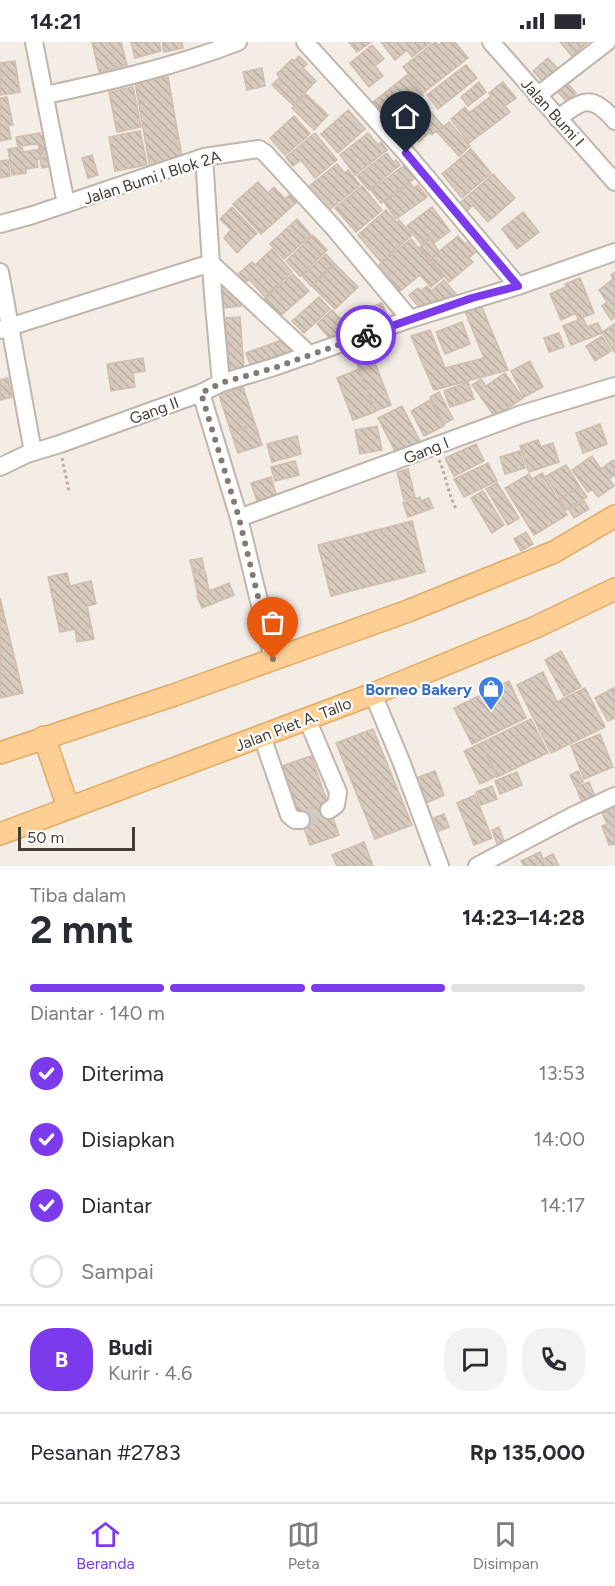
<!DOCTYPE html>
<html lang="id">
<meta charset="utf-8">
<style>
body{margin:0;font-family:Figtree,sans-serif;background:#f2f2f3;color:#2b2b33;height:100vh;display:flex;flex-direction:column;font-size:22px;white-space:nowrap}
*{box-sizing:border-box;margin:0}
p{font-size:20px;color:#7c7c81}
.icon{flex:none;width:33px;height:33px;fill:none;stroke:currentColor;stroke-width:2;stroke-linecap:round;stroke-linejoin:round}
.map{position:relative;height:824px;overflow:hidden}
.drawer{display:flex;flex-direction:column;background:#fff;flex:1}
.drawer>*{flex:none}
.scale{position:absolute;left:18px;bottom:15px;width:117px;box-sizing:border-box;padding-left:6px;border:3px solid #463d35;border-top:0;font-size:16px;line-height:21px;white-space:nowrap;color:#463d35;-webkit-text-stroke:4px #fff;paint-order:stroke}
.pin{position:absolute;display:grid;place-items:center;width:51px;height:51px;color:#fff;margin:-62px -26px;border-radius:50% 50% 50% 0;rotate:-45deg;box-shadow:0 0 6px #0007}
.pin .icon{rotate:45deg}
.courier{position:absolute;display:grid;place-items:center;width:60px;height:60px;margin:-30px;border:4px solid #7c3aed;border-radius:50%;background:#fff;color:#222;box-shadow:0 2px 8px #0007}
.overview em{font-style:normal;font-weight:700}
.overview div{display:flex;flex-direction:column-reverse}
.overview{display:flex;align-items:center;justify-content:space-between;height:102px;padding:0 30px}
h1{font-size:39px;font-weight:700;line-height:45px}
.bar{display:grid;grid-template-columns:repeat(4,1fr);gap:9px 6px;align-content:center;height:72px;padding:0 30px}
.bar i{height:8px;border-radius:4px;background:#e1e1e2}
.bar .on{background:#7c3aed}
.bar p{grid-column:span 4}
.line{display:flex;align-items:center;gap:15px;padding:0 30px;border-top:2px solid #e1e1e2}
.line div{flex:1}
.round{display:grid;place-items:center;flex:none;width:63px;height:63px;border-radius:24px;background:#f2f2f3}
ol{padding:0 30px;list-style:none}
li{display:flex;align-items:center;gap:18px;height:66px}
li p{margin-inline-start:auto}
li .icon{padding:6px;border-radius:50%;background:#7c3aed;color:#fff;stroke-width:4}
li:last-child{color:#7c7c81}
li i{width:33px;height:33px;border:3px solid #e1e1e2;border-radius:50%}
.status{display:flex;justify-content:space-between;align-items:center;height:42px;padding:0 30px;background:#fff;direction:ltr}
.status svg{height:16px;fill:currentColor}
.tabs{display:flex;justify-content:space-around;align-items:center;height:84px;border-top:2px solid #e1e1e2;background:#fff;font-size:16px;color:#7c7c81}
.tabs a{display:grid;justify-items:center;gap:3px}
.tabs .on{color:#7c3aed}
.map>svg:first-child{display:block}
</style>
<div class="status"><b>14:21</b><svg viewBox="0 0 49 12"><path d="M0 12V9h3v3zM5 12V6h3v6zM10 12V3h3v9zM15 12V0h3v12zM26 1h20v11H26zM47 4h2v5h-2z"/></svg></div>
<div class="map">
<svg width="615" height="824" viewBox="0 0 615 824">
<defs>
<pattern id="building-back-hatch" width="6" height="6" patternUnits="userSpaceOnUse" patternTransform="scale(1.5)"><rect width="6" height="6" fill="#d7cabe"/><path d="M-1 5l2 2M0 0l6 6M5-1l2 2" fill="none" stroke="#baaea4"/></pattern>
</defs>
<rect width="100%" height="100%" fill="#f3ede6"/>
<path fill="url(#building-back-hatch)" stroke="#cfbdaf" stroke-width="1.5" d="M92,0H121L127,23L99,30Z
M131,0H159L161,9L135,16Z
M162,0H182L183,6L164,10Z
M349,0H371L357,10Z
M381,0H431L412,15L407,8L395,18Z
M435,0L439,3L442,0H455L468,16L423,51L403,25Z
M560,0H588L572,14Z
M372,3L384,17L375,24L383,34L369,45L350,21Z
M299,14L307,22L303,26L316,39L293,63L272,43L280,35L277,32L292,17L294,19Z
M548,16L559,28L545,42L533,29Z
M15,19L20,50L0,53V21Z
M466,23L477,36L438,67L427,53Z
M262,26L265,44L247,48L243,30Z
M407,33L423,53L392,77L387,71L382,75L372,61Z
M168,35L183,121L150,126L135,40Z
M479,40L486,50L468,64L461,55Z
M503,40L516,56L505,64L510,70L469,101L451,77L465,65L469,71L491,54L489,51Z
M567,41L576,51L566,59L557,49Z
M133,45L141,85L117,90L109,50Z
M306,52L328,73L314,88L292,66Z
M7,55L13,83H8L11,97L0,99V56Z
M411,64L420,74L405,87L409,91L402,97L389,82Z
M348,68L365,87L338,111L321,92Z
M430,69L443,84L432,93L430,90L419,100L409,88Z
M294,74L310,92L285,113L270,96Z
M449,80L470,104L459,114L437,90Z
M140,89L147,123L115,129L109,95Z
M40,91V94L48,93L53,124L42,126L40,117L44,116L42,105L39,106L38,102L18,104L16,95Z
M315,91L337,118L315,136L301,118L293,124L286,115Z
M368,91L378,103L381,100L387,108L355,133L340,113Z
M22,105L23,110L41,107L42,116L37,117L38,125L26,127V131L12,133L8,107Z
M471,107L491,131L462,156L442,132Z
M387,111L393,120L396,118L400,123L369,148L357,134Z
M92,113L98,133L88,136L82,116Z
M8,118L10,134L0,136V119Z
M337,122L345,131L348,128L360,143L328,169L308,145Z
M406,122L416,135L381,161L371,148Z
M493,132L515,156L488,180L473,163L467,169L460,161Z
M258,140L268,151L274,145L285,157L290,152L297,160L261,192L233,162Z
M410,141L414,146L418,143L427,155L396,177L384,160Z
M362,144L382,168L356,190L335,166Z
M232,165L257,191L237,211L224,196L231,188L220,177Z
M432,165L450,189L434,201L430,195L421,202L407,184Z
M386,168L397,181L399,178L412,193L381,220L358,193Z
M523,170L539,190L517,207L502,187Z
M297,177L311,193L284,217L270,202Z
M313,193L327,208L300,234L286,219Z
M458,194L465,202L470,198L478,208L469,216L473,220L449,240L430,217Z
M411,197L443,235L431,245L420,233L400,249L378,224Z
M430,197L439,209L429,217L420,205Z
M272,207L292,230L265,255L249,237L245,241L237,233L252,220L255,223Z
M326,212L334,221L311,244L302,234Z
M335,222L358,245L335,267L312,244Z
M615,230V275L611,278L602,264L607,260L599,248L613,237L611,233Z
M293,232L309,249L279,275L264,257Z
M580,236L594,271L578,277L576,271L561,278L550,252L566,245L565,242Z
M444,238L457,253L418,264L409,253L418,246L421,249L427,244L431,249Z
M230,243L240,255L241,264L223,266L221,244Z
M319,255L330,267L304,291L292,279Z
M382,261L388,275L350,288L345,275Z
M481,263L508,328L434,348L411,294L430,288L445,326L484,316L464,267Z
M332,268L348,285L332,299L317,282Z
M240,275L244,328L230,330L225,276Z
M583,276L587,285L598,281L602,291L571,303L563,284Z
M462,280L470,302L445,312L436,290Z
M615,282V311L602,290Z
M559,291L564,305L549,310L544,296Z
M602,294L611,309L595,319L586,304Z
M285,297L290,310L251,324L246,311Z
M372,313L391,363L375,369L356,319Z
M143,316L145,329L133,331L135,345L111,349L107,322Z
M530,319L543,345L524,355L511,329Z
M359,327L375,370L353,378L337,336Z
M505,331L523,356L495,375L472,343L481,337L486,344Z
M8,336L12,355L0,358V338Z
M468,340L474,357L450,365L444,349Z
M243,345L255,382L231,390L219,353Z
M439,350L453,377L444,382L430,355Z
M430,358L444,384L424,394L411,369Z
M402,364L421,401L397,413L378,376Z
M255,382L262,403L238,411L231,390Z
M600,382L607,402L583,411L576,391Z
M377,384L382,408L360,412L355,388Z
M297,394L301,412L272,420L267,402Z
M538,398L541,405L553,401L559,420L529,430L520,404Z
M476,402L484,419L454,434L445,416Z
M520,409L525,426L505,432L500,415Z
M592,414L601,427L613,418L615,420V433L609,437L614,444L598,455L592,447L588,450L572,428Z
M295,419L299,433L275,439L271,425Z
M488,421L497,439L464,455L454,437Z
M566,423L580,445L560,457L546,434Z
M408,427L415,455L404,458L397,430Z
M542,431L567,473L534,493L505,446L529,432L532,437Z
M271,435L277,456L258,462L251,441Z
M497,441L519,476L508,483L486,447Z
M580,445L587,455L566,468L559,457Z
M483,449L504,483L492,491L471,456Z
M420,455L421,459L429,456L433,466L408,475L403,461Z
M584,459L589,467L574,476L569,468Z
M412,479L425,530L331,554L318,503Z
M526,490L533,502L521,509L514,497Z
M202,516L204,527L193,530L190,518Z
M205,529L209,549L229,541L234,553L202,566L197,554L198,553L193,531Z
M67,531L70,544L91,539L96,562L87,564L94,597L77,600L75,587L60,590L48,535Z
M0,556L23,651L0,656Z
M561,609L581,645L564,654L545,618Z
M543,630L557,660L585,646L605,685L551,711L517,643Z
M509,639L526,676L472,702L454,666Z
M615,645V676L608,679L595,656Z
M531,677L548,711L497,735L481,701Z
M373,687L412,783L375,797L336,701Z
M600,692L613,725L584,737L571,704Z
M481,701L497,734L480,742L464,709Z
M311,714L339,793L310,803L282,724Z
M435,729L444,753L426,761L416,736Z
M578,729L583,740L575,744L570,733Z
M517,730L522,743L500,752L495,739Z
M589,740L595,754L582,760L576,745Z
M492,744L497,757L481,763L476,750Z
M475,753L492,796L474,803L457,761Z
M615,766V802L609,803L602,784L607,782L602,771Z
M444,772L449,785L439,789L434,776Z
M499,785L505,802L498,804L492,788Z
M364,800L373,824H337L332,813Z
M540,810L543,817L553,812L559,824H524L521,819Z"/>
<g fill="none" stroke-linecap="round" stroke-linejoin="round">
<path stroke="#d0cac3" stroke-width="16" stroke-dasharray="16 8" stroke-linecap="butt" d="M301,778L329,768"/>
<defs>
<path id="minor" d="M34,0L66,162
M305,0L406,111L518,244
M491,0L615,140
M46,53C111,39 176,24 238,0
M537,54L607,0
M558,77C582,57 592,52 615,79
M204,115L213,252L221,341
M0,182L33,173L204,115L259,107L265,111L334,186L410,277
M0,230L33,410
M0,288L211,221L310,313
M201,351L239,476L273,617
M0,425L27,412L60,402L201,351L221,341L274,325L410,277L518,244L615,210
M239,476L522,372L615,344
M373,652L401,719L440,824
M307,677L338,750L336,763L329,768
M262,694L289,773L295,778H301
M477,824L572,774L615,754"/>
<path id="major" d="M44,695L68,765
M0,711L174,653L408,569L554,510L615,474
M0,792L373,652L536,585L615,547"/>
</defs>
<use href="#minor" stroke="#c1b6ac" stroke-width="20"/>
<use href="#major" stroke="#e3a964" stroke-width="24"/>
<path stroke="#c0ad9a" stroke-width="3" stroke-dasharray="3 3" stroke-linecap="butt" d="M62,416L69,449
M439,418C446,434 448,451 456,467"/>
<use href="#minor" stroke="#fff" stroke-width="16"/>
<use href="#major" stroke="#fecf94" stroke-width="21"/>
</g>
<g fill="none" stroke-linecap="round" stroke-linejoin="round">
<path stroke="#837b73" stroke-width="6" stroke-dasharray="0 10.8" d="M273,617L239,476L201,351L221,341L274,326L366,293"/>
<path stroke="#7c3aed" stroke-width="8" d="M366,293L472,256L518,244L406,111"/>
</g>
<defs>
<symbol id="shop-pin" viewBox="-11 -11 22 30"><path d="M0 17L-7.5 6A9.5 9.5 0 1 1 7.5 6Z" fill="#3f7fe0" stroke="#fff"/><path d="M-5-2.5h2.3a2.7 3.5 0 0 1 5.4 0H5L5.5 6h-11ZM-1.5-2.5h3a1.5 2.3 0 0 0-3 0Z" fill="#fff"/></symbol>
</defs>
<g fill-rule="evenodd">
<use href="#shop-pin" x="476" y="632" width="30" height="40"/>
</g>
<g text-anchor="middle" stroke-width="4.5" stroke-linejoin="round" paint-order="stroke">
<g font-size="16" fill="#463d35" stroke="#fff">
<text transform="translate(553 70) rotate(48)" y="6">Jalan Bumi I</text>
<text transform="translate(152 135) rotate(-18)" y="6">Jalan Bumi I Blok 2A</text>
<text transform="translate(154 368) rotate(-20)" y="6">Gang II</text>
<text transform="translate(426 408) rotate(-22)" y="6">Gang I</text>
<text transform="translate(293 682) rotate(-21)" y="6">Jalan Piet A. Tallo</text>
</g>
<g font-size="16" font-weight="bold" fill="#366cbe" stroke="#fff" text-anchor="end">
<text x="472" y="653">Borneo Bakery</text>
</g>
</g>
</svg>
<div class="scale">50 m</div>
<div class="pin" style="left:273px;top:617px;background:#ea580c"><svg class="icon" aria-label="bag" viewBox="0 0 24 24"><path d="M5 8h14l-1 12H6zM9 8a3 3 0 0 1 6 0"/></svg></div>
<div class="pin" style="left:406px;top:111px;background:#1f2937"><svg class="icon" aria-label="home" viewBox="0 0 24 24"><path d="M3 11l9-7 9 7M6 9v11h12V9"/></svg></div>
<div class="courier" style="left:366px;top:293px"><svg class="icon" aria-label="bike" viewBox="0 0 24 24"><circle cx="6" cy="16" r="4"/><circle cx="18" cy="16" r="4"/><path d="M6 16l4-8h5l3 8M10 8l3 8H6M13 5h3"/></svg></div>
</div>
<section class="drawer">
<div class="overview"><div><h1>2 mnt</h1><p>Tiba dalam</p></div><em>14:23–14:28</em></div>
<div class="bar"><i class="on"></i><i class="on"></i><i class="on"></i><i></i><p>Diantar · 140 m</p></div>
<ol>
<li><svg class="icon" aria-label="check" viewBox="0 0 24 24"><path d="M5 12l5 5 9-10"/></svg>Diterima<p>13:53</p></li>
<li><svg class="icon" aria-label="check" viewBox="0 0 24 24"><path d="M5 12l5 5 9-10"/></svg>Disiapkan<p>14:00</p></li>
<li><svg class="icon" aria-label="check" viewBox="0 0 24 24"><path d="M5 12l5 5 9-10"/></svg>Diantar<p>14:17</p></li>
<li><i></i>Sampai</li>
</ol>
<div class="line" style="height:108px"><b class="round" style="background:#7c3aed;color:#fff">B</b><div><b>Budi</b><p>Kurir · 4.6</p></div><a class="round"><svg class="icon" aria-label="chat" viewBox="0 0 24 24"><path d="M4 5h16v11H9l-5 4z"/></svg></a><a class="round"><svg class="icon" aria-label="phone" viewBox="0 0 24 24"><path d="M5 4h4l2 5-3 2q2 4 5 5l2-3 5 2v4C11 20 4 13 5 4z"/></svg></a></div>
<div class="line" style="height:78px"><div>Pesanan #2783</div><b>Rp 135,000</b></div>
</section>
<nav class="tabs">
<a class="on"><svg class="icon" aria-label="home" viewBox="0 0 24 24"><path d="M3 11l9-7 9 7M6 9v11h12V9"/></svg>Beranda</a>
<a><svg class="icon" aria-label="map" viewBox="0 0 24 24"><path d="M3 6l6-2 6 2 6-2v14l-6 2-6-2-6 2zM9 4v14M15 6v14"/></svg>Peta</a>
<a><svg class="icon" aria-label="saved" viewBox="0 0 24 24"><path d="M7 4h10v16l-5-4-5 4z"/></svg>Disimpan</a>
</nav>
